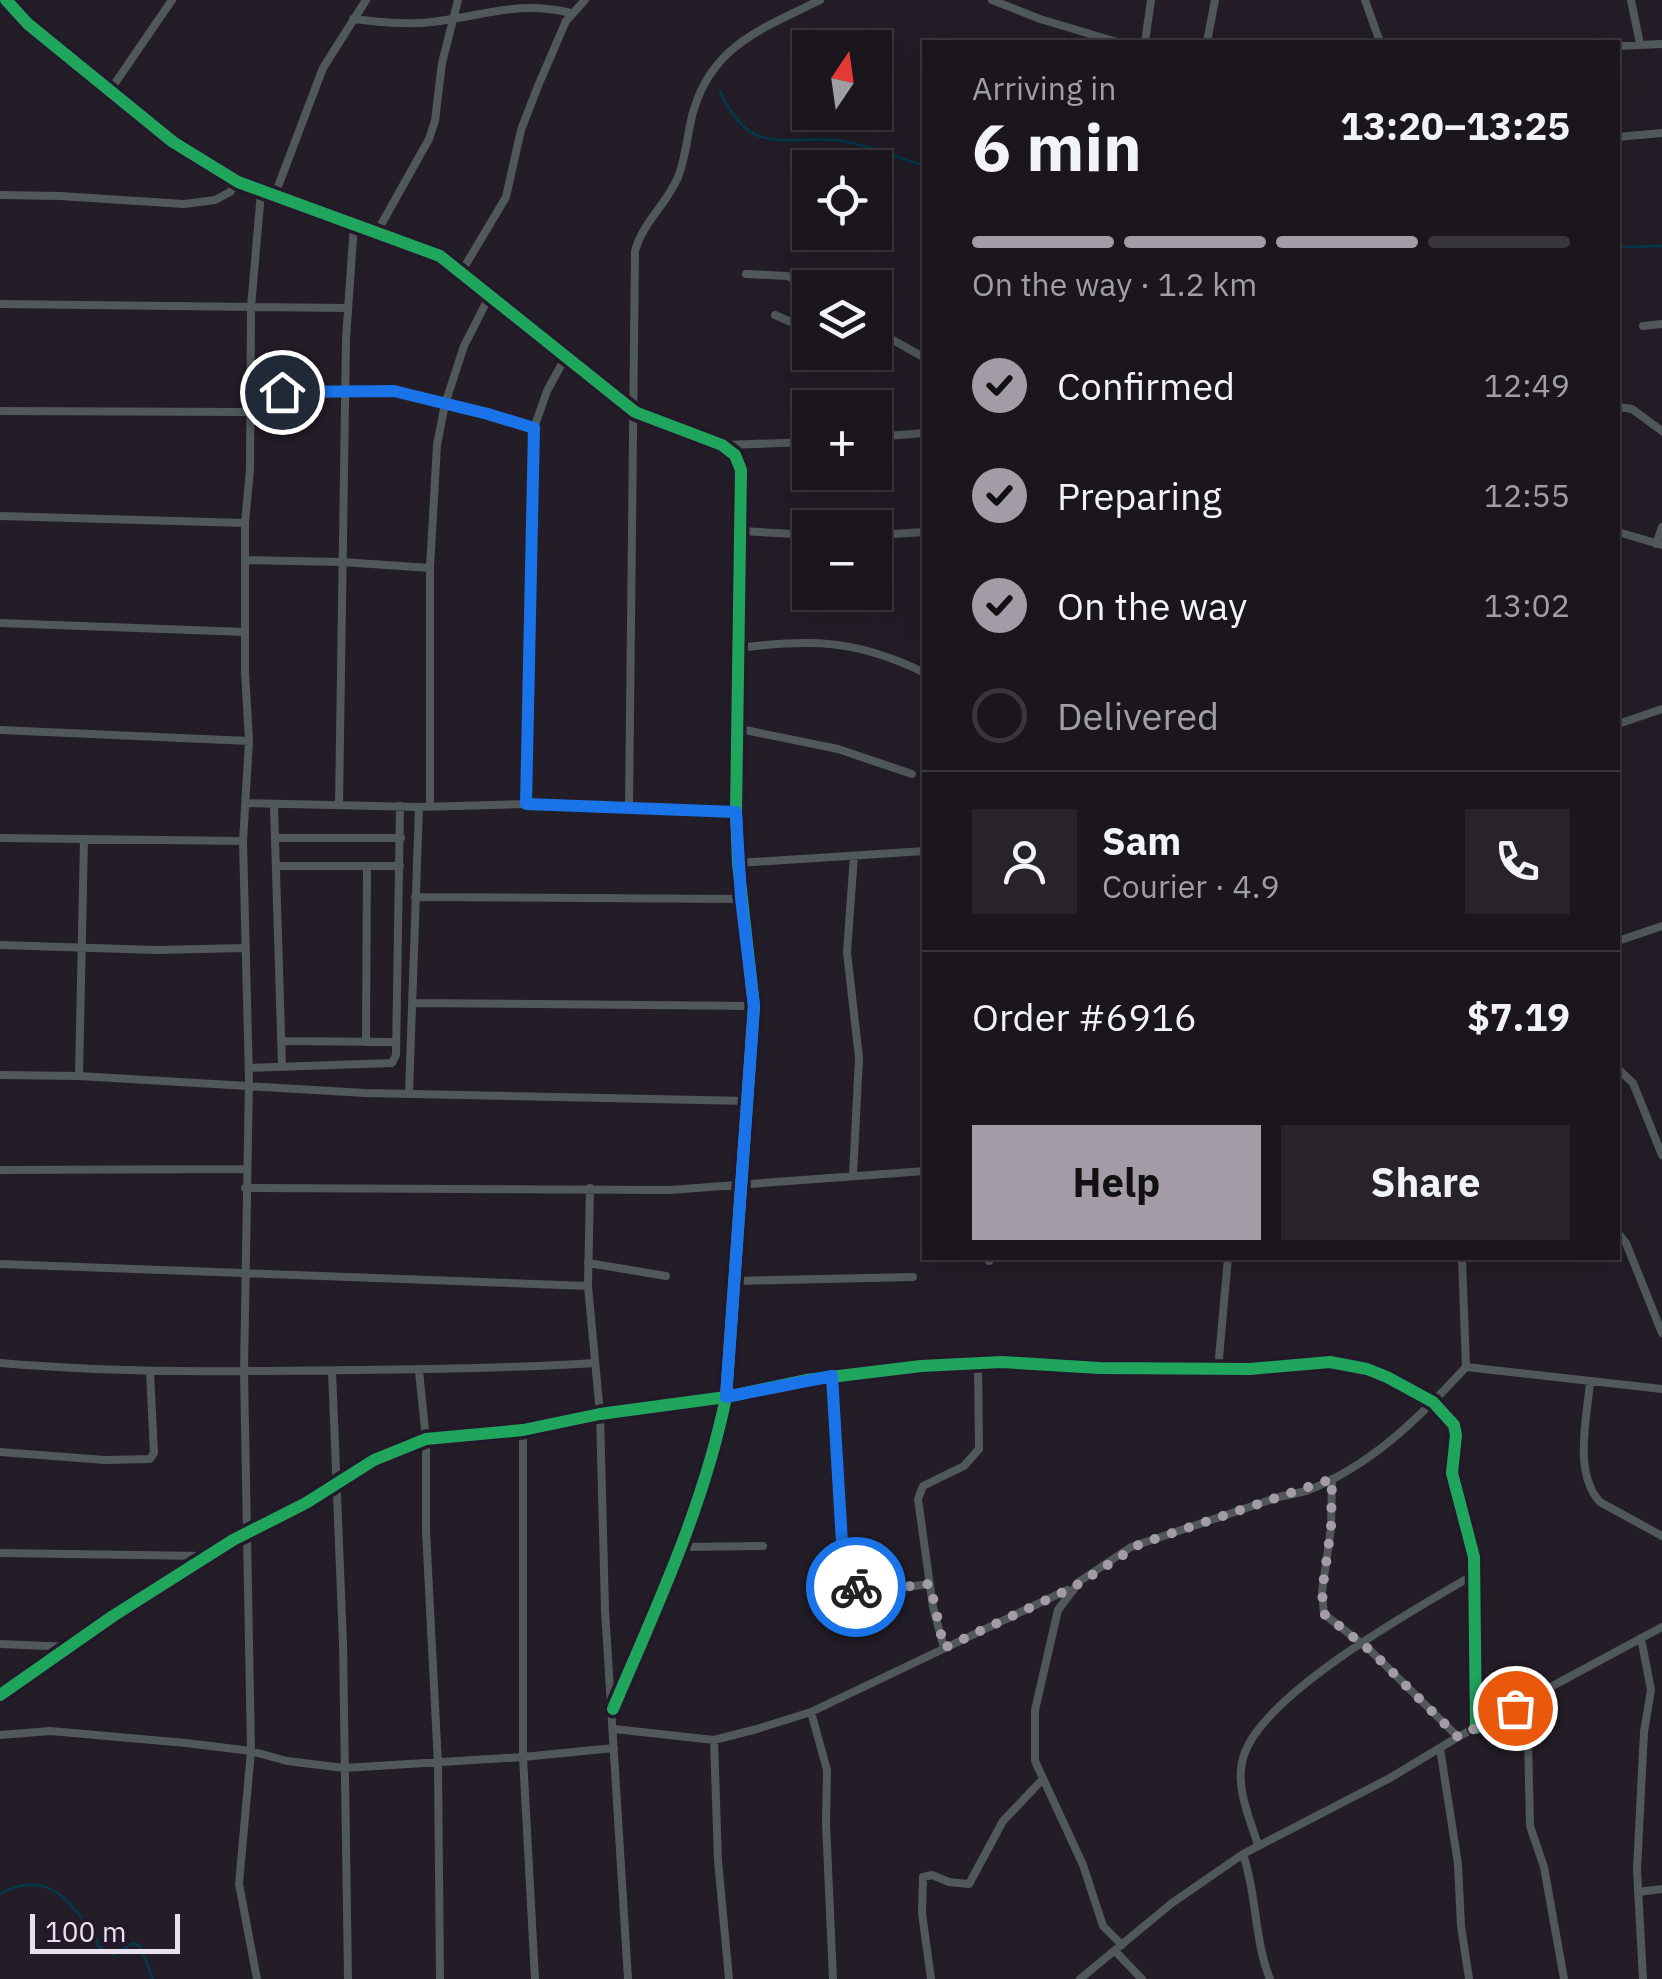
<!DOCTYPE html>
<meta charset="utf-8">
<style>
body{margin:0;font-family:"IBM Plex Sans",sans-serif;background:#272329;color:#f1f3f6;height:100vh;display:flex;flex-direction:column;font-size:38px;white-space:nowrap}
*{box-sizing:border-box;margin:0}
p{font-size:32px;color:#9f9fa3}
.icon{flex:none;width:55px;height:55px;fill:none;stroke:currentColor;stroke-width:2;stroke-linecap:round;stroke-linejoin:round}
.map{position:relative;flex:1;overflow:hidden}
.panel{position:absolute;left:922px;top:40px;width:698px;height:1220px;display:flex;flex-direction:column;background:#1a161c;border-radius:0px;box-shadow:0 10px 40px #0002,0 0 0 2px #38353b}
.panel>*{flex:none}
.needle{width:65px;rotate:13deg}
.controls{position:absolute;left:792px;top:30px;display:grid;gap:20px}
.controls a{display:grid;place-items:center;width:100px;height:100px;border-radius:0px;background:#1a161c;box-shadow:0 10px 40px #0002,0 0 0 2px #38353b;font-size:50px}
.scale{position:absolute;left:30px;bottom:25px;width:150px;box-sizing:border-box;padding-left:10px;border:5px solid #e8e1ed;border-top:0;font-size:28px;line-height:35px;white-space:nowrap;color:#e8e1ed;-webkit-text-stroke:8px #23192a;paint-order:stroke}
.pin{position:absolute;display:grid;place-items:center;width:85px;height:85px;color:#fff;margin:-42px;border:5px solid #fff;border-radius:50%;box-shadow:0 2px 10px #0007}
.courier{position:absolute;display:grid;place-items:center;width:100px;height:100px;margin:-50px;border:8px solid #1a73e8;border-radius:50%;background:#fff;color:#222;box-shadow:0 2px 12px #0007}
.headline em{font-style:normal;font-weight:700}
.headline div{display:flex;flex-direction:column-reverse}
.headline{display:flex;align-items:center;justify-content:space-between;height:170px;padding:0 50px}
h1{font-size:65px;font-weight:700;line-height:75px}
.bar{display:grid;grid-template-columns:repeat(4,1fr);gap:15px 10px;align-content:center;height:120px;padding:0 50px}
.bar i{height:12px;border-radius:8px;background:#38353b}
.bar .current{background:#a39ca7}
.bar p{grid-column:span 4}
.line{display:flex;align-items:center;gap:25px;padding:0 50px;border-top:2px solid #38353b}
.line div{flex:1}
.round{display:grid;place-items:center;flex:none;width:105px;height:105px;border-radius:0px;background:#272329}
ol{padding:0 50px;list-style:none}
li{display:flex;align-items:center;gap:30px;height:110px}
li p{margin-inline-start:auto}
li .icon{padding:10px;border-radius:50%;background:#a39ca7;color:#111;stroke-width:4}
li:last-child{color:#9f9fa3}
li i{width:55px;height:55px;border:5px solid #38353b;border-radius:50%}
.action{display:flex;gap:20px;margin-top:auto;padding:20px 50px}
.action a{flex:1;height:115px;border-radius:0px;background:#a39ca7;color:#111;font-size:40px;font-weight:700;line-height:115px;text-align:center}
.action a+a{background:#272329;color:#f1f3f6}
.map>svg:first-child{display:block}
</style>
<div class="map">
<svg width="1662" height="1979" viewBox="0 0 1662 1979">
<rect width="100%" height="100%" fill="#221d26"/>
<g fill="none" stroke-linecap="round" stroke-linejoin="round">
<path stroke="#03394c" stroke-width="2.5" d="M720,91C752,164 791,131 848,142C874,148 900,158 925,166
M1618,247L1662,246
M0,1894C49,1867 71,1903 97,1939L98,1946L113,1955L133,1943L140,1946L153,1979"/>
<path stroke="#515859" stroke-width="8" d="M6,0L28,24L173,142L238,182L440,256L635,412L722,445L735,455L741,470L736,812L738,863L754,1006L726,1397C704,1506 656,1608 613,1709
M992,0L1040,19L1117,42
M1365,0L1380,42
M1631,0L1640,44
M353,19C379,22 406,25 432,22C485,16 516,0 571,13
M1145,42L1151,0
M1207,42L1215,0
M1618,46L1662,44
M109,92L172,0
M1618,137L1662,133
M0,195L60,196L184,204L215,200L230,192L238,182
M274,197L323,68L366,0
M377,232L429,139L435,121L442,63L458,0
M462,271L506,197L521,130L538,86L566,21L585,0
M746,274L787,276L816,288
M0,304L348,308
M775,315L800,326L810,320
M1643,326L1662,324
M875,330L925,358
M250,392L395,391L488,413L534,428
M1618,407L1632,409L1662,431
M0,411L249,412
M875,437L925,433
M725,445L810,442
M0,516L245,523
M741,531L810,535
M1618,532L1662,545
M875,535L925,532
M1656,544L1662,527
M245,560L342,562L430,568
M0,623L245,632
M737,648C811,639 856,639 925,673
M1618,724L1662,709
M735,728L838,749L912,774
M0,730L249,741
M247,803L419,807L526,804L736,812
M526,804L534,428L547,391L565,358
M339,805L346,339L354,224
M274,806L282,1066
M430,806V568L437,445L445,404L464,346L489,297
M629,808L635,251C643,222 667,204 678,177C687,155 687,131 694,109C714,43 767,27 820,0
M0,838L243,841
M275,838H401
M738,863L925,851
M276,866H400
M415,897L741,899
M1618,941L1662,926
M0,945L156,950L246,948
M414,1003L754,1006
M281,1041L396,1042
M366,1042L367,866
M249,1068L392,1063L396,1055L400,806
M1618,1069L1633,1083L1662,1155
M0,1075L79,1076L365,1093L748,1101
M79,1076L84,839
M409,1093L419,807
M0,1170L246,1169
M853,1175L859,1058L847,952L854,856
M245,1188L669,1190L925,1171
M590,1188L588,1286L600,1414L605,1610L628,1979
M1618,1233L1626,1243L1662,1333
M989,1258V1261
M1462,1258L1466,1367
M588,1263L666,1276
M0,1264L588,1286
M734,1281L913,1277
M0,1363C83,1370 160,1372 244,1371C361,1370 477,1370 595,1363
M1218,1369L1228,1258
M332,1371L343,1643L348,1979
M419,1371L426,1439V1531L438,1764L440,1979
M832,1376L844,1577C865,1599 902,1587 929,1584
M1590,1382C1587,1418 1573,1473 1600,1502L1662,1536
M0,1452L105,1460L150,1459L154,1453L150,1372
M1332,1479L1331,1528L1322,1592L1324,1614L1371,1651L1458,1737
M680,1547L763,1546
M0,1553L205,1556
M1641,1638L1651,1690L1644,1732L1637,1870L1643,1979
M0,1644L72,1647
M944,1648L933,1607L918,1499L923,1486L964,1466L979,1449L978,1363
M0,1695L113,1616L233,1540L306,1503L374,1460L426,1439L523,1430L600,1414L726,1397L806,1380L921,1366L1002,1362L1099,1368L1250,1369L1330,1362L1367,1369L1387,1377L1433,1402L1454,1425L1456,1435L1452,1473L1474,1557L1476,1728
M1515,1708L1528,1738L1530,1826L1544,1867L1564,1979
M811,1712L827,1770L826,1823L833,1979
M614,1729L714,1740L757,1729L811,1712L1067,1590
M0,1735L50,1731L186,1743L251,1751L287,1761L344,1768L523,1757V1430
M714,1740L718,1860L729,1979
M1440,1748L1458,1864L1461,1926L1469,1979
M1258,1845C1249,1816 1234,1785 1244,1755C1265,1692 1417,1608 1475,1574
M1243,1854C1257,1894 1254,1940 1270,1979
M1638,1892L1662,1889
M1122,1945L1103,1926L1083,1865L1035,1761V1710L1058,1610L1080,1581L1131,1547L1279,1497L1306,1491C1370,1467 1420,1417 1466,1367L1662,1389
M1115,1951L1142,1979
M257,1979L239,1884L251,1751L244,1371L249,1079L243,841L249,741L245,671V523L250,469L251,307L261,192
M535,1979L523,1757L614,1748
M931,1979L922,1913L923,1877L932,1875L949,1882L969,1884L1003,1821L1042,1780
M1080,1979L1172,1903L1243,1854L1390,1778L1458,1737L1662,1627"/>
<defs>
<path id="cycleway" d="M6,0L28,24L173,142L238,182L440,256L635,412L722,445L735,455L741,470L736,812L738,863L754,1006L726,1397C704,1506 656,1608 613,1709
M0,1695L113,1616L233,1540L306,1503L374,1460L426,1439L523,1430L600,1414L726,1397L806,1380L921,1366L1002,1362L1099,1368L1250,1369L1330,1362L1367,1369L1387,1377L1433,1402L1454,1425L1456,1435L1452,1473L1474,1557L1476,1728"/>
</defs>
<use href="#cycleway" stroke="#23192a" stroke-width="19"/>
<use href="#cycleway" stroke="#20a55d" stroke-width="12"/>
</g>
<g fill="none" stroke-linecap="round" stroke-linejoin="round">
<path stroke="#a39ca7" stroke-width="10" stroke-dasharray="0 18" d="M856,1587L873,1590L930,1584L944,1648L1072,1588L1140,1544L1332,1479L1331,1528L1322,1592L1324,1614L1371,1651L1458,1737L1515,1708"/>
<path stroke="#1a73e8" stroke-width="12" d="M282,392L394,391L488,414L534,428L526,804L736,812L741,898L754,1006L726,1397L832,1376L844,1576L856,1587"/>
</g>
</svg>
<div class="controls">
<a><svg class="needle" viewBox="-14 -14 28 28"><path d="M0-13l5 13h-10z" fill="#e53935"/><path d="M0 13l5-13h-10z" fill="#9f9fa3"/></svg></a>
<a><svg class="icon" aria-label="locate" viewBox="0 0 24 24"><circle cx="12" cy="12" r="6"/><path d="M12 2v4M12 18v4M2 12h4M18 12h4"/></svg></a>
<a><svg class="icon" aria-label="layers" viewBox="0 0 24 24"><path d="M12 4l9 5-9 5-9-5zM3 14l9 5 9-5"/></svg></a>
<a>+</a>
<a>−</a>
</div>
<div class="scale">100 m</div>
<div class="pin" style="left:1515px;top:1708px;background:#ea580c"><svg class="icon" aria-label="bag" viewBox="0 0 24 24"><path d="M5 8h14l-1 12H6zM9 8a3 3 0 0 1 6 0"/></svg></div>
<div class="pin" style="left:282px;top:392px;background:#1f2937"><svg class="icon" aria-label="home" viewBox="0 0 24 24"><path d="M3 11l9-7 9 7M6 9v11h12V9"/></svg></div>
<div class="courier" style="left:856px;top:1587px"><svg class="icon" aria-label="bike" viewBox="0 0 24 24"><circle cx="6" cy="16" r="4"/><circle cx="18" cy="16" r="4"/><path d="M6 16l4-8h5l3 8M10 8l3 8H6M13 5h3"/></svg></div>
<section class="panel">
<div class="headline"><div><h1>6 min</h1><p>Arriving in</p></div><em>13:20–13:25</em></div>
<div class="bar"><i class="current"></i><i class="current"></i><i class="current"></i><i></i><p>On the way · 1.2 km</p></div>
<ol>
<li><svg class="icon" aria-label="check" viewBox="0 0 24 24"><path d="M5 12l5 5 9-10"/></svg>Confirmed<p>12:49</p></li>
<li><svg class="icon" aria-label="check" viewBox="0 0 24 24"><path d="M5 12l5 5 9-10"/></svg>Preparing<p>12:55</p></li>
<li><svg class="icon" aria-label="check" viewBox="0 0 24 24"><path d="M5 12l5 5 9-10"/></svg>On the way<p>13:02</p></li>
<li><i></i>Delivered</li>
</ol>
<div class="line" style="height:180px"><a class="round"><svg class="icon" aria-label="person" viewBox="0 0 24 24"><circle cx="12" cy="8" r="4"/><path d="M4 21q1-7 8-7t8 7"/></svg></a><div><b>Sam</b><p>Courier · 4.9</p></div><a class="round"><svg class="icon" aria-label="phone" viewBox="0 0 24 24"><path d="M5 4h4l2 5-3 2q2 4 5 5l2-3 5 2v4C11 20 4 13 5 4z"/></svg></a></div>
<div class="line" style="height:130px"><div>Order #6916</div><b>$7.19</b></div>
<div class="action"><a>Help</a><a>Share</a></div>
</section>
</div>
